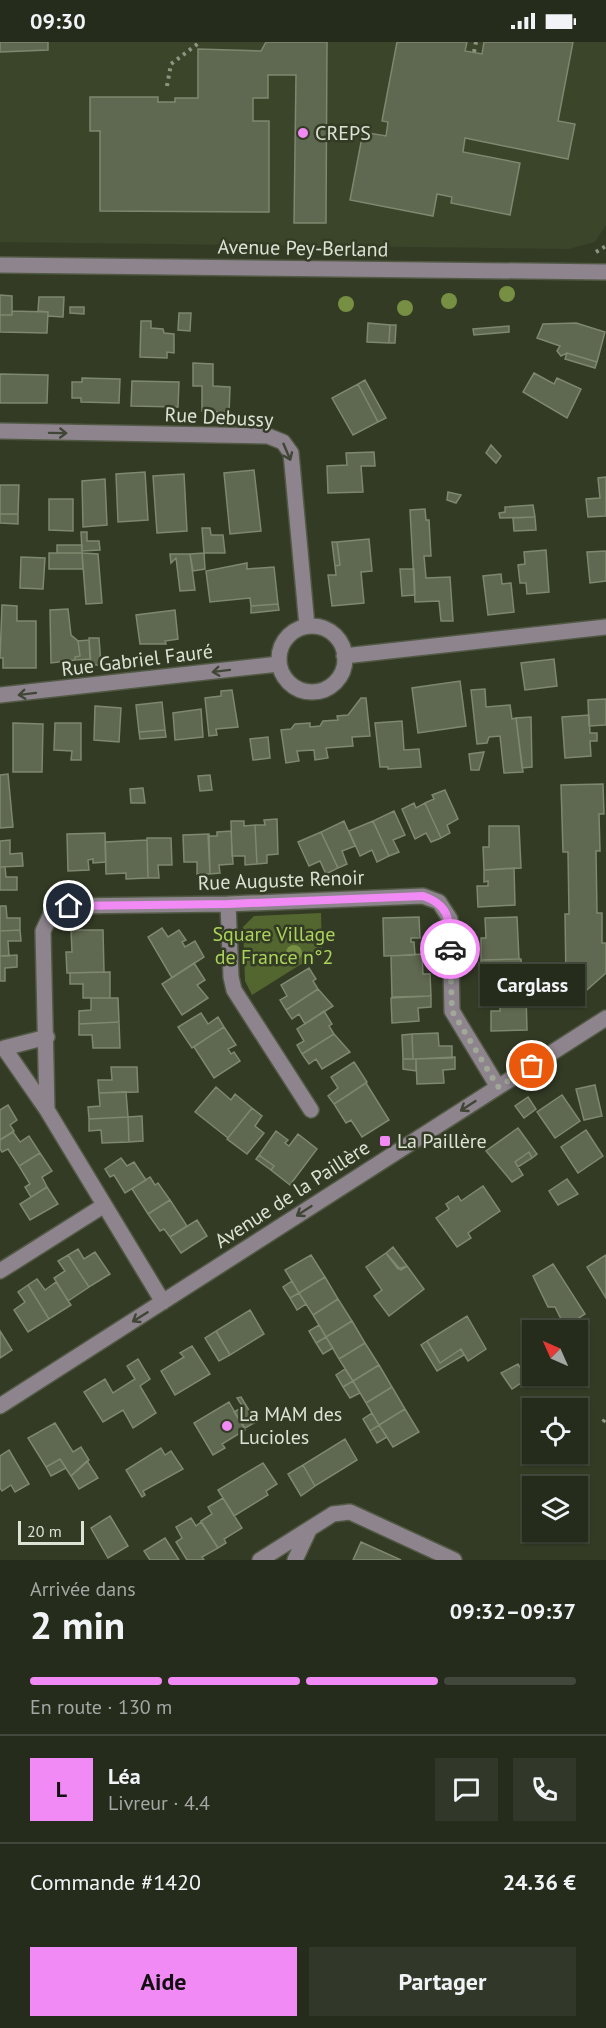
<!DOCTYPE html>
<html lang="fr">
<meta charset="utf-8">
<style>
body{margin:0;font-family:"PT Sans",sans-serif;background:#323829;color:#f1f3f6;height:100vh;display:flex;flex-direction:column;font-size:22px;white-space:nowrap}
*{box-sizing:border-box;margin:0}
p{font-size:20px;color:#a4a7a3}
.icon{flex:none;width:33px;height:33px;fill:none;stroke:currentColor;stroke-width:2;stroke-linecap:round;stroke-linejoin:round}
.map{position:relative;height:1518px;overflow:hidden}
.sheet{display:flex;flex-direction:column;background:#262c1c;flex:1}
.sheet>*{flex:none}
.needle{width:39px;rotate:315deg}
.controls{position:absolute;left:522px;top:1278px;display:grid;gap:12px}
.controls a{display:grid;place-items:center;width:66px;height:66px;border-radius:0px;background:#262c1c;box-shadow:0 2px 4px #0004,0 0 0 2px #42483b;font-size:30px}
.scale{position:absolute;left:18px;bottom:15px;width:66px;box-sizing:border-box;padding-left:6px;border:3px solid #dce2d4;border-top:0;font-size:16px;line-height:21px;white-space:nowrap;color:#dce2d4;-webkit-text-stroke:4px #333b25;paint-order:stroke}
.pin{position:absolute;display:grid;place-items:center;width:51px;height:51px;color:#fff;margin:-26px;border:3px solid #fff;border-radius:50%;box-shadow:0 2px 6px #0007}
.courier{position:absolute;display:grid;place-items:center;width:60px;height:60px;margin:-30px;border:4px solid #f18af4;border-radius:50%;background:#fff;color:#222;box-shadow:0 2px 8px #0007}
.bubble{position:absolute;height:42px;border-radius:0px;background:#262c1c;box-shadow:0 2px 4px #0004,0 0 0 2px #42483b;font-size:20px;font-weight:700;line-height:42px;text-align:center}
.summary em{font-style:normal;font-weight:700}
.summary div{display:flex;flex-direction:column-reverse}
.summary{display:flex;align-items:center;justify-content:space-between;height:102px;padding:0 30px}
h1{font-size:39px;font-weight:700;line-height:45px}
.bar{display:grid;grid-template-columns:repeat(4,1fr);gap:9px 6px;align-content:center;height:72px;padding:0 30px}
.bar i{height:8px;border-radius:4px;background:#42483b}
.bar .current{background:#f18af4}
.bar p{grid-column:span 4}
.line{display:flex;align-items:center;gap:15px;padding:0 30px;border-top:2px solid #42483b}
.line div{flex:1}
.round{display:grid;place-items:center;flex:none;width:63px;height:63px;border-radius:0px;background:#323829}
.action{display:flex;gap:12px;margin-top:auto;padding:12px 30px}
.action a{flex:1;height:69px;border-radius:0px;background:#f18af4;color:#111;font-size:24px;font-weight:700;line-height:69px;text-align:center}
.action a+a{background:#323829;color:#f1f3f6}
.status{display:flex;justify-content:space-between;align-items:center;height:42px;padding:0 30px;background:#262c1c;direction:ltr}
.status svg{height:16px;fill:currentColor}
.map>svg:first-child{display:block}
</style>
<div class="status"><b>09:30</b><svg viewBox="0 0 49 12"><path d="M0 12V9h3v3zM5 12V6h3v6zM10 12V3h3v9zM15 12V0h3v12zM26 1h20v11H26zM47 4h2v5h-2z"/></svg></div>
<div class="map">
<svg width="606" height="1518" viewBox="0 0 606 1518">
<rect width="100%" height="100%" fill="#333b25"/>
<path fill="#3b4529" d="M0,0H606V183L595,200L569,207L0,200Z"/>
<path fill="#53662f" d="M321,871L322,909L252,953L245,939L243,885L254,874Z"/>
<path fill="#5f6850" stroke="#7e886f" stroke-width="1.5" d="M0,0H48V8L0,10Z
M266,0H327L326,181H294L296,33H268V56H253V79H269V170L100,169V89H90V55H158V60H175V56H198V7L261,9Z
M397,0H467L465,9L482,12L484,0H573L558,79L575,82L568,117L465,96L463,110L520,121L510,173L451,161L452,155L437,152L433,174L350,158L363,90L386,94L388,80L382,79Z
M0,253L12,254V273H0Z
M39,255H64L63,275L48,274V270L38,269Z
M70,265H84V272L70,271Z
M12,269L48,270L47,291L0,290V273H12Z
M179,271H191L190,289L178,288Z
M141,279H151V286L163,287L164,291L174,292V311L167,310V316L140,315Z
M368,281L390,283L389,301L367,300Z
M576,281L605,290L597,320L567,311L561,314L557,309L560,304L537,296L543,282Z
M390,283H396L395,301H389Z
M509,284V290L474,293L473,287Z
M567,311L597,320L595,326L565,317Z
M193,321L213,322V344L230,345L229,371L202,369V344H193Z
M534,331L554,342L557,336L581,347L567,376L523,350Z
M0,332L48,333L47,361H0Z
M82,336L120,337L119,361L81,360V356H72V340H82Z
M365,338L386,376L378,380L358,342Z
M132,339L179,340L178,365L131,364Z
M358,342L378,380L353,393L332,356Z
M491,403L501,414L496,421L486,411Z
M374,410L375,424H361L363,450L328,451L327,424L347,423L346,411Z
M254,428L261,489L230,492L224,431Z
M145,430L148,478L118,480L116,432Z
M184,432L187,489L157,491L153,434Z
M606,435V474L588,475L586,457L600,456L598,436Z
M105,437L107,483L83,485L82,439Z
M0,443H19L18,472H0Z
M448,450L461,453L456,461L447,458Z
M49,457H73V489L49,488Z
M533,463L535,475L500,476L499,471L505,470V465Z
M425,467L426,478H429L431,514H424L426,536L450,535L453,579H441L439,559L415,560L410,468Z
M0,472H18V482L0,481Z
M535,475L536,488L514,489L513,476Z
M202,486H210L211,493H223L225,511H204Z
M81,490H87V499H99L100,508L82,509Z
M369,497L372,529L361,530L364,561L332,564L328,533H336L335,524L340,523L337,500Z
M332,500H337L340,523L335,524Z
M57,503H82V511H57Z
M546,508L549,550L527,552L526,541H520L518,523L525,522L524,510Z
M606,509V539L590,541L587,510Z
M49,511H82L83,527H49Z
M82,511L98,512L102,561L86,562Z
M204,511L205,527L193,529L190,512Z
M170,512H190L195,548L180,549L176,516L171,521Z
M21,515L45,516L43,547L20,546Z
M247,521V527L274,525L278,562L251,564L250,556L210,560L206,529Z
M400,527H414L415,553L402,554Z
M501,532L502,542L511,541L514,570L488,573L483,534Z
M278,562L279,568L251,571V564Z
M2,563L17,564V579H36V626H3V616H0Z
M68,567L71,593L78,599L80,614L75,615V618L51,621L50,568Z
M175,568L178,597L165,599L166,602H140L136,573Z
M89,596H99L101,623H91Z
M89,598L90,617L75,618V615L80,614L78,599Z
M554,617L557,644L525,648L521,621Z
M460,639L466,684L418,691L412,646Z
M485,647L486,665L510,663L512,677L516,676L523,730L504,731L500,694L489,695L487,701L477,702L471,648Z
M232,648L238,685L216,687L217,693L209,694L205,656L221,654V649Z
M361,656H366L370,694L352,695L353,704L326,706L328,716L315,718L314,708L297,709L299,719L286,721L281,688L291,687L295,682L310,681V685L320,684L323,679L338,678L337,674L348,673Z
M606,657V683L589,684L588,658Z
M162,660L165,688L139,690L136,663Z
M95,664L121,666L119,700L94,698Z
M201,667L203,695L175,698L173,671Z
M589,673L590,691H597V699H590L591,714L565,716L562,675Z
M531,675L532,725L522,726L516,676Z
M402,679L404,708L419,707L421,725L388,727V725H380L375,681Z
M13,681L43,682L42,730H13Z
M55,681H81V718H71L72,709L54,708Z
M165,688L166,695L140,697L139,690Z
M268,695L270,716L253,718L250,697Z
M484,710L479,728H471L469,712Z
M8,732L13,785L0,786V733Z
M210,733L212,748L200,749L198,734Z
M603,742L604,772H599L600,809H596L597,871H602V901H606V931L580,954L566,939L565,872H569L568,810H563L561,743Z
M143,746L145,761H131L130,747Z
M445,748L458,777L447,783L450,791L441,796L425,761L434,757L432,753Z
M414,761L416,766L425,761L441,796L431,800L426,791L415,797L402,767Z
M394,769L405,793L393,798L399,810L389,814L373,779Z
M277,777L278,812L267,813V821L257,822L255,783H265L264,778Z
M231,779H244V784L255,783L257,822L245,823V814H232Z
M344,779L355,804L342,809L347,822L338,826L321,790Z
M373,779L389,814L377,820L372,808L360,814L349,789Z
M489,784H519L521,826L484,828L483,805H489Z
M231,789L233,822L219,823L220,831L210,832L208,794H217V790Z
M321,790L338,826L326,832L320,819L309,824L298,800Z
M105,791L106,820L93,821V817L88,818L89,828L68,829L67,792Z
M209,792L210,832H197V820H184L183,793Z
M147,796H171L172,823H158L159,836H148Z
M10,798V812L22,811L23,824L0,825V799Z
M147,798L148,836L126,837V831L106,832L105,800Z
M0,825H5L6,835H17V848H0Z
M514,826L515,863L478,865L477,844H488V839L484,840V828Z
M0,864H6L7,876H20V888L0,889Z
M419,875L420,896H411V900H414L415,913L384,914L383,876Z
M517,875L519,917L481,918V896H486L485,876Z
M162,886L168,895L179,888L186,898L182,900L185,905L195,899L204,915L172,936L148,895Z
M20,888L21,899H8L9,914H0V889Z
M71,888H103L104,930L67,931L66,910H72Z
M422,912L423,932H430L431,954L392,955L391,914Z
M17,913V925L5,926V939H0V914Z
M519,917H521L522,941L495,942L494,929H481V918Z
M194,921L205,938L197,943L208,956L182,973L162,942Z
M309,926L316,937L313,939L318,947L286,968L280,958L287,954L281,943Z
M110,930V956H83V942H70V931Z
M318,947L333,964L305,982L299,972L292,977L286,968Z
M526,951L527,988L491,989V969H500V964H496L495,952Z
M431,954V965L418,966L419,979L392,981L391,956Z
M91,956H118L119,980L79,982V969L91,968Z
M324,969L332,982L329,984L334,992L302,1012L297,1003L304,999L297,987Z
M201,971L208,982L218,975L224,985L192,1006L178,985Z
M119,980L120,1006H93L92,993H79V982Z
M224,985L236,1003L228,1007L231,1012L234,1010L240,1019L214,1036L194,1005Z
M438,991L439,1004H452V1016L413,1017L412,992Z
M334,992L350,1010L322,1027L316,1017L309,1022L302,1012Z
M412,992L413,1017H403L402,993Z
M455,1015V1027L443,1028L444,1041L417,1042L416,1017Z
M403,1017H416V1029L403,1027Z
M354,1020L367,1040L334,1062L328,1054L338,1046L331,1035Z
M111,1025H137L138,1050L99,1051L98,1038H112Z
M366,1041L389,1078L362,1095L351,1078L346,1081L334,1062Z
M595,1043L602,1074L584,1078L576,1047Z
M216,1045L231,1058L235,1052L252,1066L228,1096L195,1070Z
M126,1050L128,1075L89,1077L88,1065L100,1064L99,1051Z
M562,1053L580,1079L555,1096L537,1070Z
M528,1055L536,1067L524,1076L515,1064Z
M8,1063L17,1078L10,1083L14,1089L0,1098V1068Z
M252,1066L262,1074L255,1084L264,1091L247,1112L227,1097Z
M142,1074L143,1099L129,1100L128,1075Z
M128,1075L129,1100L102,1101L101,1088L89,1089V1077Z
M518,1086L537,1112L532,1116L529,1110L515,1120L523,1133L512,1140L486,1109Z
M586,1088L603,1114L578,1131L561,1105Z
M276,1089L288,1098L285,1101L289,1104L298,1092L317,1107L290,1143L271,1128L274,1124L259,1113Z
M13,1090L20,1100L29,1094L40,1111L19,1124L8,1107L2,1110L0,1107V1098Z
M529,1110L532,1116L518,1125L515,1120Z
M40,1111L52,1129L42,1135L47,1145L31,1155L25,1145L30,1142L19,1124Z
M259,1113L274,1124L271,1128L256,1117Z
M121,1116L127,1124L134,1120L146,1138L125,1151L114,1133L110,1135L105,1127Z
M150,1135L155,1143L158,1141L170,1158L148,1172L132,1147Z
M567,1137L578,1152L558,1163L549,1149Z
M483,1144L500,1169L468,1191L471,1196L457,1205L436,1176L449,1167L446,1162L458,1154L461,1159Z
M47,1145L58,1162L30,1178L20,1162Z
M170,1158L187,1184L170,1195L164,1187L160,1189L148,1172Z
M197,1178L207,1194L181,1211L170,1195Z
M393,1205L407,1224L401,1228L386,1211Z
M78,1207L84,1217L95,1210L110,1232L89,1245L68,1213Z
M386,1211L398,1227L407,1224L424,1247L389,1274L374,1254L382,1248L366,1225Z
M68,1213L89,1245L68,1259L54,1236L65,1229L58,1219Z
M311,1213L325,1235L299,1251L285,1228Z
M606,1213V1256L587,1225Z
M553,1222L585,1272L565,1285L555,1265H548L533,1234Z
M325,1235L338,1257L313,1273L299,1251Z
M37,1237L45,1248L56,1240L71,1263L49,1277L28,1243Z
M292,1239L299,1251L290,1256L283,1245Z
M28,1243L49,1277L28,1290L14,1268L25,1260L18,1250Z
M299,1251L306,1262L297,1268L290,1256Z
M338,1257L352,1279L326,1295L313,1273Z
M250,1268L264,1292L230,1313L216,1289Z
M467,1274L486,1307L468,1319L461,1307L440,1321L427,1299Z
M352,1279L365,1301L339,1317L326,1295Z
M319,1283L326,1295L316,1301L309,1289Z
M0,1289L12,1308L0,1316Z
M216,1289L230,1313L219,1319L205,1296Z
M326,1295L333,1306L323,1312L316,1301Z
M427,1299L440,1321L461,1307L464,1313L437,1329L421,1303Z
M365,1301L379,1323L353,1339L339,1317Z
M192,1304L210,1332L175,1353L161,1329L184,1315L180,1311Z
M138,1317L150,1337L140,1344L156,1371L133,1386L123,1368L103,1380L84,1350L105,1337L113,1351L135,1337L127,1324Z
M518,1322L527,1337L512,1347L501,1331Z
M379,1323L392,1345L366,1361L353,1339Z
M345,1327L353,1339L343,1345L336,1333Z
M353,1339L360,1351L350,1356L343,1345Z
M392,1345L405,1367L379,1383L366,1361Z
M241,1355L256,1380L245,1386L234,1370L243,1365L237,1356Z
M229,1360L245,1388L222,1402L225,1406L213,1413L194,1381Z
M405,1367L419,1390L393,1405L379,1383Z
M372,1371L379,1383L370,1389L363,1377Z
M55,1381L73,1410L81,1405L89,1418L71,1434L60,1417L46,1425L28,1396Z
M379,1383L387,1395L377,1401L370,1389Z
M345,1397L357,1418L315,1444L303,1423Z
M161,1406L165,1413L171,1409L183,1427L143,1449L145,1453L142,1455L126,1428Z
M9,1408L29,1442L15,1450L11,1443L2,1449L0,1446V1414Z
M60,1417L66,1426L51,1434L46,1425Z
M87,1419L98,1436L79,1447L71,1434Z
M263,1421L277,1442L266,1449L268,1453L234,1474L218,1448Z
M303,1423L315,1444L301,1454L288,1432Z
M223,1456L242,1486L224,1497L226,1501L218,1506L201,1479L212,1472L208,1465Z
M110,1474L128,1504L108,1516L91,1486Z
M191,1476L196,1484L201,1480L218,1506L202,1515L204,1518H187L176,1500L182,1496L176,1485Z
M165,1496L179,1518H150L144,1509Z
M361,1500L401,1518H353Z"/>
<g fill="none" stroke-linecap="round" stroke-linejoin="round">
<defs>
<path id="minor" d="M0,223L606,230
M0,389L268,394L283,400L291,411L307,584
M279 617a33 33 0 1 1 66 0a33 33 0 1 1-66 0Z
M344,614L606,585
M0,653L279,622
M228,862L231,935L234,948L311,1068
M47,995L4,1006L47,1068
M0,1229L103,1164
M163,1260L47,1068L43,889L51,872L69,864L228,862L423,854L439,860L450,877L452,969L498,1045
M0,1364L606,976
M260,1518L333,1472L350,1470L454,1518
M295,1518L309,1488"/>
</defs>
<use href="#minor" stroke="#515944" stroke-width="18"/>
<path stroke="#8e9583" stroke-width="4" stroke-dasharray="3 4.5" stroke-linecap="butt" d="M474,10L476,0
M167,44L171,22L200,0
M596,210L606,204
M603,1380L606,1376"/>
<use href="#minor" stroke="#8d848d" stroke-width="15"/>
</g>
<g fill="#768f42">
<circle cx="507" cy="252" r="8"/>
<circle cx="449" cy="259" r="8"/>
<circle cx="346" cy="262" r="8"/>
<circle cx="405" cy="266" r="8"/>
<circle cx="294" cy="911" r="8"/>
</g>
<defs><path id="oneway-shaft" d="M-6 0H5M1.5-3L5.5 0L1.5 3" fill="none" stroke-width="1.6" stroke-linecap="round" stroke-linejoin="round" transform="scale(1.5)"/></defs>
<g stroke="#404635">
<use href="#oneway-shaft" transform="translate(58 391) rotate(1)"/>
<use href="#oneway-shaft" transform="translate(287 410) rotate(67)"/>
<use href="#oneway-shaft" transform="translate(221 629) rotate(173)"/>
<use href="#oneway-shaft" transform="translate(27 652) rotate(173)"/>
<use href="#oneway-shaft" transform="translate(468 1064) rotate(147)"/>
<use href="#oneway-shaft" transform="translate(304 1169) rotate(147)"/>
<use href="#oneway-shaft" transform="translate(140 1275) rotate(148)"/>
</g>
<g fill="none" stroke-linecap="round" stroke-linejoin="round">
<path stroke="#a1a897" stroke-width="6" stroke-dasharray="0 10.8" d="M450,907L452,969L498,1045L532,1024"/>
<path stroke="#f18af4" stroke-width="8" d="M69,864L228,862L423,854C452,864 449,880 450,907"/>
</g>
<g fill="#f18af4" stroke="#333b25" stroke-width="2">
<circle cx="303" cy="91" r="6"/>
<rect x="379" y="1093" width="12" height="12" rx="3"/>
<circle cx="227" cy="1384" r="6"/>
</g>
<g text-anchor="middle" stroke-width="5" stroke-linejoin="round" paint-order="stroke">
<g font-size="20" fill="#dce2d4" stroke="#333b25" text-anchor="start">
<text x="315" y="98">CREPS</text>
<text x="397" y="1106">La Paillère</text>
<text x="239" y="1379">La MAM des<tspan x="239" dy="23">Lucioles</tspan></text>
</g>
<g font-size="20" fill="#dce2d4" stroke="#333b25">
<text transform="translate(303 206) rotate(1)" y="7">Avenue Pey-Berland</text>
<text transform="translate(219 375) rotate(3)" y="7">Rue Debussy</text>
<text transform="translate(137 618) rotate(-7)" y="7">Rue Gabriel Fauré</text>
<text transform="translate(281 838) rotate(-2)" y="7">Rue Auguste Renoir</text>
<text transform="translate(292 1152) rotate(-33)" y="7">Avenue de la Paillère</text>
</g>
<g font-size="20" fill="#acd35a" stroke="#333b25">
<text x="274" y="899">Square Village<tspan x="274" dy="23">de France n°2</tspan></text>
</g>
</g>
</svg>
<div class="controls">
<a><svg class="needle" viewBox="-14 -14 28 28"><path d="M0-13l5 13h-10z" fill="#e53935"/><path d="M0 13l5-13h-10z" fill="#a4a7a3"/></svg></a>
<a><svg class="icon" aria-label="locate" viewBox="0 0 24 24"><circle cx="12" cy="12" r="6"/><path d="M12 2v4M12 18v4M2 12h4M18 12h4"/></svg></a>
<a><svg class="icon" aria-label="layers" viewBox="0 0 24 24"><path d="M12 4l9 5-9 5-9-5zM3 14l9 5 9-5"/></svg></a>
</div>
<div class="scale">20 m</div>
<div class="pin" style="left:532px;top:1024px;background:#ea580c"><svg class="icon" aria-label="bag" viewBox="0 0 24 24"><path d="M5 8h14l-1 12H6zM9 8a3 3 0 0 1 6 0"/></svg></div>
<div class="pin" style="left:69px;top:864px;background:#1f2937"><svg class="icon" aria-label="home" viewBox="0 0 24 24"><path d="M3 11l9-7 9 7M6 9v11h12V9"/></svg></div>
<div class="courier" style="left:450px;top:907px"><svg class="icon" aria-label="car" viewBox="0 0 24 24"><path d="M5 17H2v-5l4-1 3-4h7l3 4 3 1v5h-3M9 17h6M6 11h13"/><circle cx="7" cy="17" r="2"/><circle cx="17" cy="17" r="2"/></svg></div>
<div class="bubble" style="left:480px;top:922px;width:105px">Carglass</div>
</div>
<section class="sheet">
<div class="summary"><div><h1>2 min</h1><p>Arrivée dans</p></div><em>09:32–09:37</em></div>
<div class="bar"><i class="current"></i><i class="current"></i><i class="current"></i><i></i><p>En route · 130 m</p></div>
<div class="line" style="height:108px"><b class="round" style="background:#f18af4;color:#111">L</b><div><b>Léa</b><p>Livreur · 4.4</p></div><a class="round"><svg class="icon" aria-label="chat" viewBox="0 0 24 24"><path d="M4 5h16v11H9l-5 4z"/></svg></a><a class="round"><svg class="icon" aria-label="phone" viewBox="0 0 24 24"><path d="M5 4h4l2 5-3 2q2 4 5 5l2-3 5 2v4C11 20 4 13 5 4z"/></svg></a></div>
<div class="line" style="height:78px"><div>Commande #1420</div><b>24.36 €</b></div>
<div class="action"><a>Aide</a><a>Partager</a></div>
</section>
